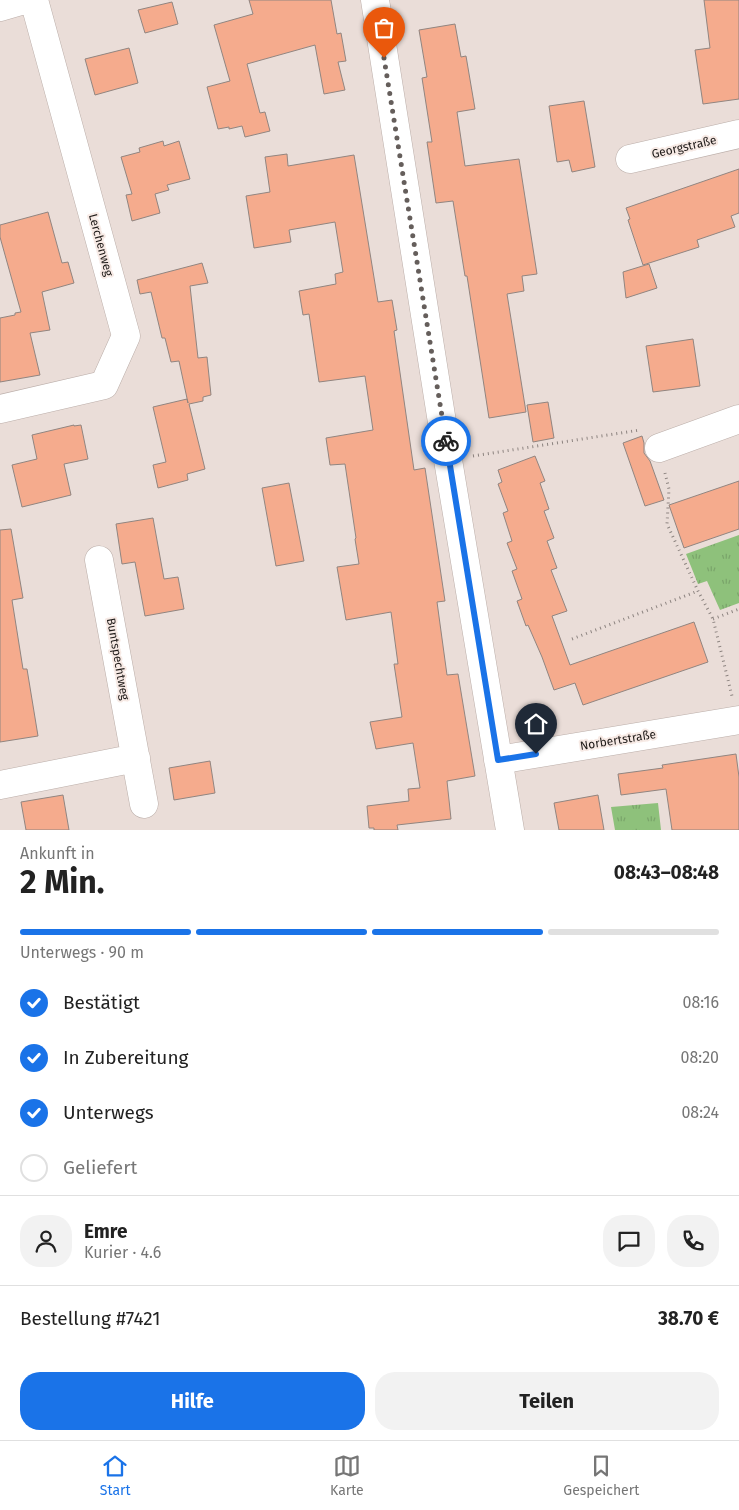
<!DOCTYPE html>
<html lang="de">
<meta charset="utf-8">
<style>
body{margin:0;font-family:"Fira Sans",sans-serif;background:#f2f2f2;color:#222;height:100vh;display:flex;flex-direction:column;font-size:19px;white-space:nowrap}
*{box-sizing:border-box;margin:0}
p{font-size:16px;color:#767676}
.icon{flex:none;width:28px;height:28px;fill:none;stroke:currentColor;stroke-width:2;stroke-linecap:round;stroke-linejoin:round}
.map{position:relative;height:830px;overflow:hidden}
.details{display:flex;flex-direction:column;background:#fff;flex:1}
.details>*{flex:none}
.pin{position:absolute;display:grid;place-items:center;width:42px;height:42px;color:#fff;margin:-51px -21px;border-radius:50% 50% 50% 0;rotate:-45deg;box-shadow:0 0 5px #0007}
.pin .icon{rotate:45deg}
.courier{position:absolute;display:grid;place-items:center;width:50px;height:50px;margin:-25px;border:4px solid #1a73e8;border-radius:50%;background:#fff;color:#222;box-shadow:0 1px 6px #0007}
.head em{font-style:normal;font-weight:700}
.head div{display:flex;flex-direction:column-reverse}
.head{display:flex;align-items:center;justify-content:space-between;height:85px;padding:0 20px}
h1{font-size:32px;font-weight:700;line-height:38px}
.bar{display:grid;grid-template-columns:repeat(4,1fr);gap:8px 5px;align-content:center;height:60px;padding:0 20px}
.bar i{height:6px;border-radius:4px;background:#e0e0e0}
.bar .active{background:#1a73e8}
.bar p{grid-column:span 4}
.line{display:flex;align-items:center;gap:12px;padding:0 20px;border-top:1px solid #e0e0e0}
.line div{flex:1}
.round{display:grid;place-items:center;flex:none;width:52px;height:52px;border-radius:20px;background:#f2f2f2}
ol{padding:0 20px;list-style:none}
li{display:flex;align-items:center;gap:15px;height:55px}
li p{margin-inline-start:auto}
li .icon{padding:5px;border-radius:50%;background:#1a73e8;color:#fff;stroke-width:4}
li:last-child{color:#767676}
li i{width:28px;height:28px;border:2px solid #e0e0e0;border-radius:50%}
.button{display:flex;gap:10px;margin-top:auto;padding:10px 20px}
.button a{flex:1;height:58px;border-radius:20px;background:#1a73e8;color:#fff;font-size:20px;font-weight:700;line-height:58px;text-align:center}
.button a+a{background:#f2f2f2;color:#222}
.dock{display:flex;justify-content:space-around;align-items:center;height:70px;border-top:1px solid #e0e0e0;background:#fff;font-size:14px;color:#767676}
.dock a{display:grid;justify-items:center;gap:2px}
.dock .active{color:#1a73e8}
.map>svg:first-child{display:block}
</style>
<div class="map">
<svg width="739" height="830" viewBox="0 0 739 830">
<defs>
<pattern id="grass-tufts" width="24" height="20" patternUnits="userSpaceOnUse" patternTransform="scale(1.25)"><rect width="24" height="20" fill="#8ec17b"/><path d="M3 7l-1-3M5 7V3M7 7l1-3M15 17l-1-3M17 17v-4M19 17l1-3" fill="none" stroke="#7aa56a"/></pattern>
</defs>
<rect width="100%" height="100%" fill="#eaddd8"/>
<path fill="url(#grass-tufts)" d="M739,535V603L720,610L707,581L698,584L686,554Z
M658,803L661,830H615L611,807Z"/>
<path fill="#f5ab8d" stroke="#918580" d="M249,0H331L337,34L341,33L346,61L338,62L345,90L324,94L315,45L247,64L260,113L265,112L270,131L245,137L242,126L229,129V127L218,129L207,87L230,81L214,25L253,14Z
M704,0H739V99L703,104L695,50L710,48Z
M172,2L178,24L145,33L138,10Z
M455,24L461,57L466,56L475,109L457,112L465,166L519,159L537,274L522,276L524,291L507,294L526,412L489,418L467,276H465L453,201L436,203L427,142H432L422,78L427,77L419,30Z
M129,48L138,83L95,95L85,59Z
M584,101L595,167L572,172L569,160L557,162L549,106Z
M163,141L164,146L179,141L190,179L167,185L169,190L155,194L160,213L132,221L126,195L132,194L121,157L140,152L139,148Z
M287,154L288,166L354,155L378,302L392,300L397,330L394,331L414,470L425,468L445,601L437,602L447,675L458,674L475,776L447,781L451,819L397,825L398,830H374V828H369L367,806L409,801L408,789L420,788L413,743L376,749L370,722L402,717L394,664H398L391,612L346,620L337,567L359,564L355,539L356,538L345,464L330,465L326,438L373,430L365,376L319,382L309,314L303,315L299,291L336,284L335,274L343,272L335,222L289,230L291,242L254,248L246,196L270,192L265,157Z
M739,169V213L731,216L735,227L697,240L699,247L643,265L628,220L630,219L626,208Z
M48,212L62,263L68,262L74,283L42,292L50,330L30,333L40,375L0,382V318L15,315V313L21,312L0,237V225Z
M202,263L208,283L190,286L198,358L207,357L211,395L203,397V401L189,404L205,469L187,474L188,480L158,488L153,465L166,462L153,407L187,399L188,403L179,361L171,362L165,338H162L151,292L140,294L137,280Z
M649,264L657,288L626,298L623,272Z
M693,339L700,386L653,392L646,346Z
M548,402L554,438L533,442L527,405Z
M74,425V426L81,425L88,459L64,464L71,495L22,507L12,465L37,459L32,435Z
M642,436L644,443V453L650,461L664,500L645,506L623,443Z
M535,456L545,481L540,483L549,509L544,511L554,538L547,541L557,568L551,570L567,611L552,616L570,665L694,622L708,662L583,705L575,683L554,690L542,657L528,625L526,626L517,601L522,599L512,571L517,569L507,543L512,541L503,513L508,511L498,484L502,482L498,470Z
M739,481V529L684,548L669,505Z
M289,483L304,561L276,566L262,488Z
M153,518L164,579L178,577L184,609L145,616L135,562L122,564L116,524Z
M11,529L23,598L12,600L23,669H27L38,736L0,742V530Z
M736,754L739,777V830H672L666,789L621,795L618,774L663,768L662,765Z
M210,761L215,793L174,800L169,768Z
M63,795L69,830H26L21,802Z
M598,795L604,830H559L554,803Z"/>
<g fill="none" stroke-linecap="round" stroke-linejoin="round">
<defs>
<path id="minor" d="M375,0L448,460L510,830
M0,7L24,0
M630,159L739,134
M0,409L104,385L126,336L34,0
M659,448L739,419
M99,560L144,804
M498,760L739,720
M0,785L136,758"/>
</defs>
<use href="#minor" stroke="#bbaea9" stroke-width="29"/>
<path stroke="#8d8480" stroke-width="3" stroke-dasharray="1 4" stroke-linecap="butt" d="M473,456L640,430
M665,473L669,489L667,524L698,591L713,619L732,696
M713,619L739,609
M572,639L698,591"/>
<use href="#minor" stroke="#fff" stroke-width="28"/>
</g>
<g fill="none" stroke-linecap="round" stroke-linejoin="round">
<path stroke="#655e5b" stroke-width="5" stroke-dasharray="0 9" d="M384,58L446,441"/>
<path stroke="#1a73e8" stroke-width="6" d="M446,441L498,760L536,754"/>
</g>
<g text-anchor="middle" stroke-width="4" stroke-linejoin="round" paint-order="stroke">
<g font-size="12" fill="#1e1a18" stroke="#f7eae5">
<text transform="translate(684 147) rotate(-13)" y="4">Georgstraße</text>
<text transform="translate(101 245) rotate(75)" y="4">Lerchenweg</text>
<text transform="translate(118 659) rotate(80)" y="4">Buntspechtweg</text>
<text transform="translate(618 740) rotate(-9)" y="4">Norbertstraße</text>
</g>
</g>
</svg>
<div class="pin" style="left:384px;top:58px;background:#ea580c"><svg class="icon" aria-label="bag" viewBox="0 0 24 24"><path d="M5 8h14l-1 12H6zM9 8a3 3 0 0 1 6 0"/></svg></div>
<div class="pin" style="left:536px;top:754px;background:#1f2937"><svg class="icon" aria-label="home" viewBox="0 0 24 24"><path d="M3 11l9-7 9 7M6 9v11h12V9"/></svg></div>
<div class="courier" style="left:446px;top:441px"><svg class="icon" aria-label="bike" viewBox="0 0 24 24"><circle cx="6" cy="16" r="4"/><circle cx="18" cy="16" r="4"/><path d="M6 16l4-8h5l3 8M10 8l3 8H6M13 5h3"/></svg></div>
</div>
<section class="details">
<div class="head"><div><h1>2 Min.</h1><p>Ankunft in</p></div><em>08:43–08:48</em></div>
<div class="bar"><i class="active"></i><i class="active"></i><i class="active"></i><i></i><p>Unterwegs · 90 m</p></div>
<ol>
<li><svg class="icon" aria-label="check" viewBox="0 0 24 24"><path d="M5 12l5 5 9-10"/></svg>Bestätigt<p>08:16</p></li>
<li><svg class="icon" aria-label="check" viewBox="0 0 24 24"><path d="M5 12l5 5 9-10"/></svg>In Zubereitung<p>08:20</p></li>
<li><svg class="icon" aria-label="check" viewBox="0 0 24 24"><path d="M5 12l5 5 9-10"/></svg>Unterwegs<p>08:24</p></li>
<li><i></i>Geliefert</li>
</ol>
<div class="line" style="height:90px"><a class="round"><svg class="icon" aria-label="person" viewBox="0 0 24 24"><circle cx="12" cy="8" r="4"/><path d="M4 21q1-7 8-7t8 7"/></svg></a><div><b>Emre</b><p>Kurier · 4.6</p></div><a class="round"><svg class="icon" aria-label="chat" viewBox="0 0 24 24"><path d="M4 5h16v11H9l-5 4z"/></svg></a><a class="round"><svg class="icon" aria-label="phone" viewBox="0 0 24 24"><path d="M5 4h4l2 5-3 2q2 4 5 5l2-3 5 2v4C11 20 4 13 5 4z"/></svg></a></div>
<div class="line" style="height:65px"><div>Bestellung #7421</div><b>38.70 €</b></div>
<div class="button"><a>Hilfe</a><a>Teilen</a></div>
</section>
<nav class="dock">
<a class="active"><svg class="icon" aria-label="home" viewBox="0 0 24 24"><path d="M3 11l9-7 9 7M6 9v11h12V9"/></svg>Start</a>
<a><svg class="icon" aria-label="map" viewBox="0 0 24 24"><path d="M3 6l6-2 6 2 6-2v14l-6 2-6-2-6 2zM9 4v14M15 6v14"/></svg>Karte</a>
<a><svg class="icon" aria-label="saved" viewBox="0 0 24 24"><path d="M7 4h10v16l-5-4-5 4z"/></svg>Gespeichert</a>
</nav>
